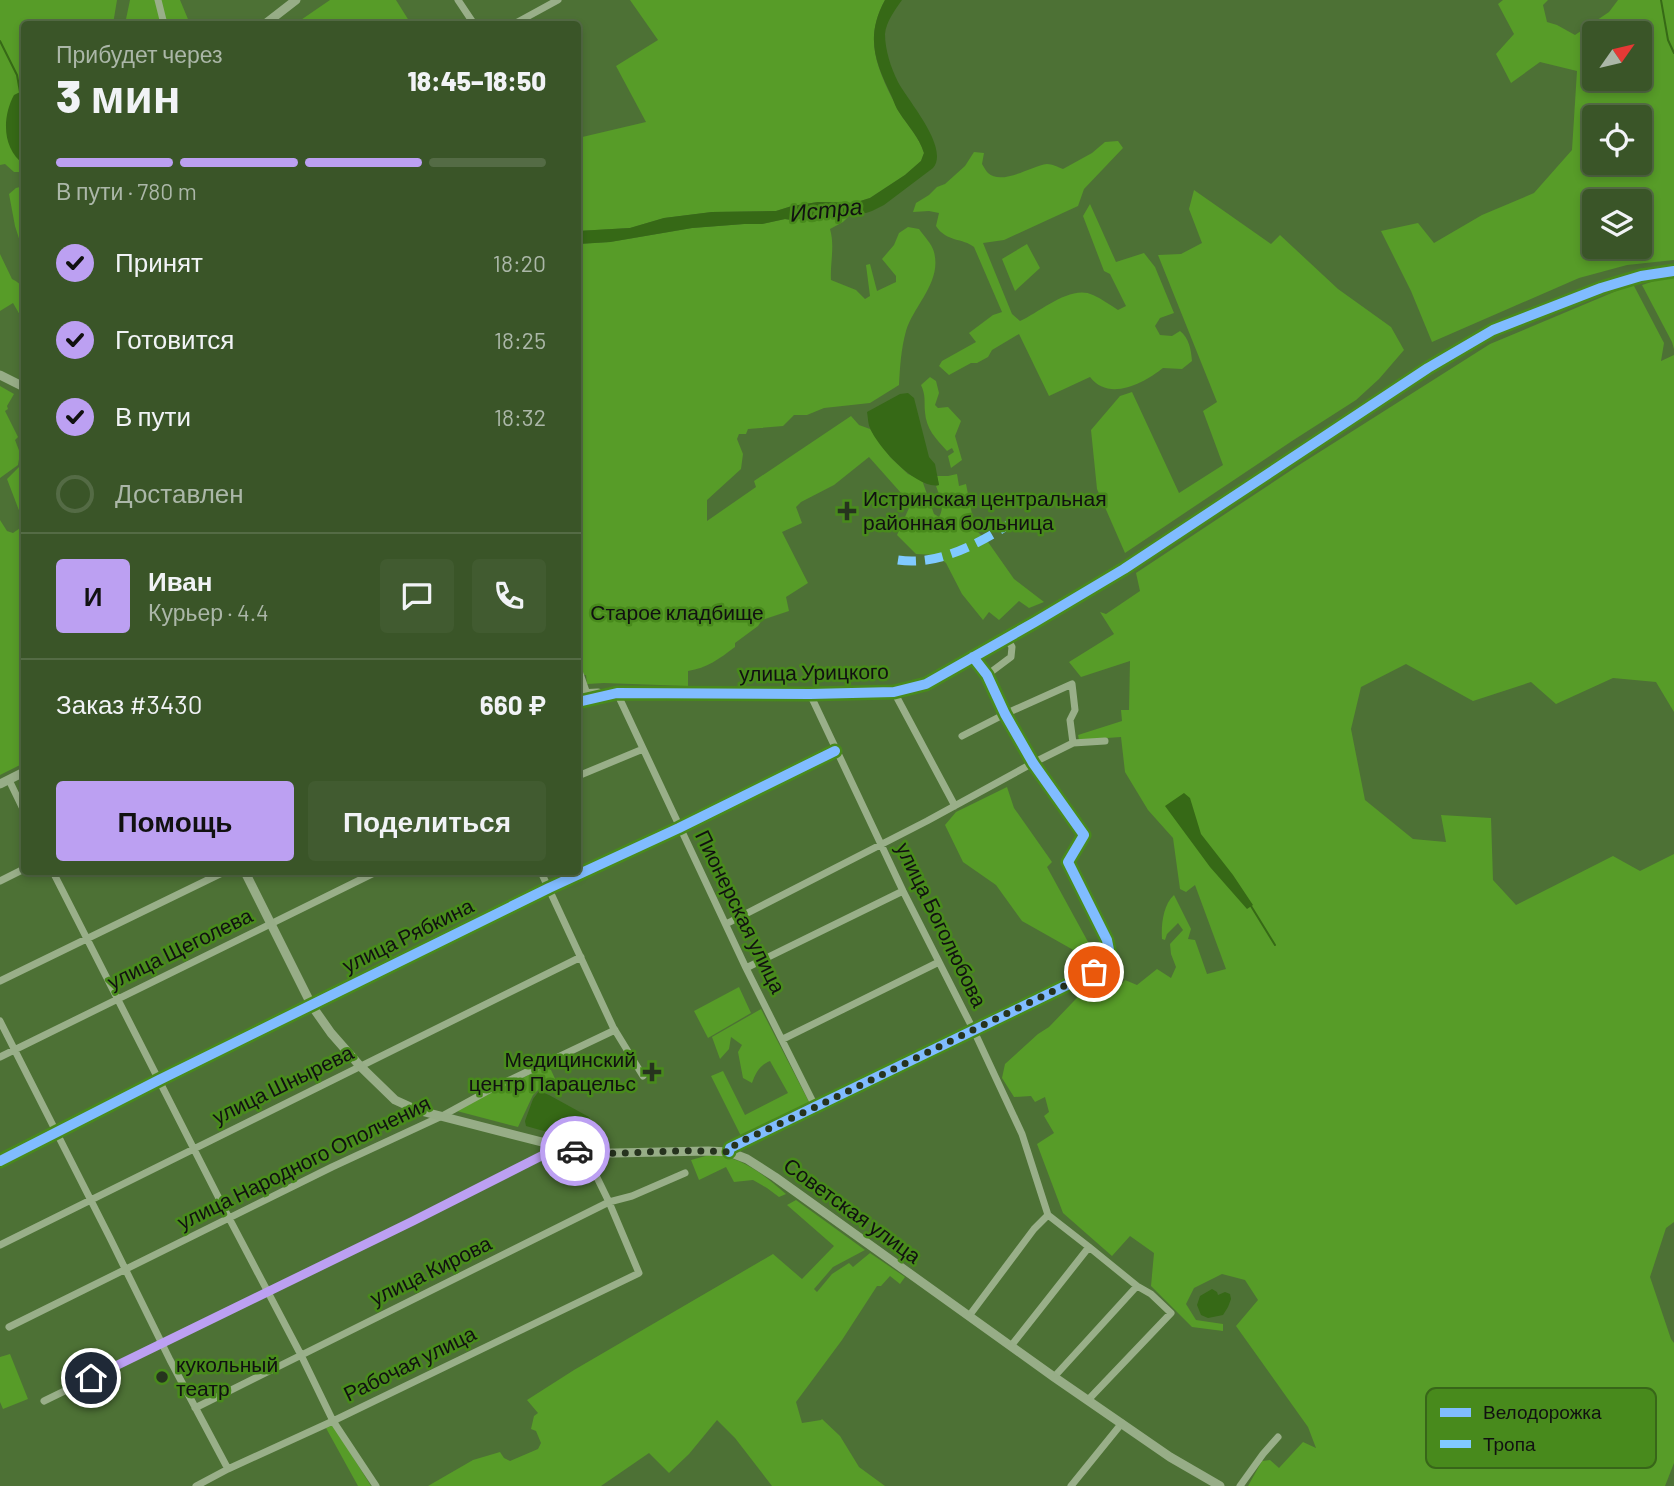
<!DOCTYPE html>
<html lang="ru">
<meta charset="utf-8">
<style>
body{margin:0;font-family:Barlow,sans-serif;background:#415b30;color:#f1f3f6;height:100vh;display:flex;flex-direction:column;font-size:26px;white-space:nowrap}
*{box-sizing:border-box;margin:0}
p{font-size:23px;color:#abb7a8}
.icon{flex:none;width:38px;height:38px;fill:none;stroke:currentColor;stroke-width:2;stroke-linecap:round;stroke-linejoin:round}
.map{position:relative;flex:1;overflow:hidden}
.side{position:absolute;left:21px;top:21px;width:560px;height:854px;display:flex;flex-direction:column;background:#3a5528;border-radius:7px;box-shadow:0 4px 10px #0003,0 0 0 2px #546b45}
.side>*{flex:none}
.needle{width:46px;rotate:56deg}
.buttons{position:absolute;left:1582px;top:21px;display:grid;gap:14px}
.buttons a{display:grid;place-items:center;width:70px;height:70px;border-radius:7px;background:#3a5528;box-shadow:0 4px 10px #0003,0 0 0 2px #546b45;font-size:35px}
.pin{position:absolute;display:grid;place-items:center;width:60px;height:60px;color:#fff;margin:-30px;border:4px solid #fff;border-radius:50%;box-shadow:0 2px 7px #0007}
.courier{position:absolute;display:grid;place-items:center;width:70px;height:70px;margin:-35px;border:5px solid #bca0f2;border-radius:50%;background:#fff;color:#222;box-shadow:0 2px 9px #0007}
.summary em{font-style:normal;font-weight:800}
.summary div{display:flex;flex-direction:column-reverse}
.summary{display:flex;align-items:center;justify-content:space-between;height:119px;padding:0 35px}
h1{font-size:46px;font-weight:800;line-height:52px}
.bar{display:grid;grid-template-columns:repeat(4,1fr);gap:10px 7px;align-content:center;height:84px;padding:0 35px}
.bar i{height:9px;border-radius:5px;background:#546b45}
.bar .on{background:#bca0f2}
.bar p{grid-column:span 4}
.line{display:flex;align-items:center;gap:18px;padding:0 35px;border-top:2px solid #546b45}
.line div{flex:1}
.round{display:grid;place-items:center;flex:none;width:74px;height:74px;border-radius:7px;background:#415b30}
ol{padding:0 35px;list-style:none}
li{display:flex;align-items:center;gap:21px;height:77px}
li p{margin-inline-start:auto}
li .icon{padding:7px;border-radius:50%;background:#bca0f2;color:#111;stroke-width:4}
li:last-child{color:#abb7a8}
li i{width:38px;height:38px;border:4px solid #546b45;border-radius:50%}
.action{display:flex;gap:14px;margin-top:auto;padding:14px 35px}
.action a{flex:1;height:80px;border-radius:7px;background:#bca0f2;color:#111;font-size:28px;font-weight:800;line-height:80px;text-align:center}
.action a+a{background:#415b30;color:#f1f3f6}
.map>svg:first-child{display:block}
</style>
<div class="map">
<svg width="1674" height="1486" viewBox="0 0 1674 1486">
<rect width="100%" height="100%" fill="#4d7135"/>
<path fill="#579c28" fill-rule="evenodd" d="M0,0H117L113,24H24V172H14L5,164L0,165Z
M130,0H155L162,24H125Z
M160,0H180L190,24H166Z
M330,0H396L411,24H295Z
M630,0H885C865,37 875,63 892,98C895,102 896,108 899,112C908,126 919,137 924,153L921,161L905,175L870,198L854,203L818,202L792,206L776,211L712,212L664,218L630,228L578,231V138L646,122L616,66L658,40Z
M1503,0H1548L1543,5L1547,22L1557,25L1575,35L1609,12L1618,0H1674V260L1627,265L1579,278L1432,342L1411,291L1381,231L1418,223L1434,243L1482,215L1534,193L1572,150L1577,71L1540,62L1511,83L1496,54L1514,34L1498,4ZM1640,33V79H1594V33ZM1640,117V163H1594V117ZM1594,201H1640V247H1594Z
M1118,141L1123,148L1084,189L1078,206L1004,240L983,243L1012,314L1020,321C1040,312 1071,284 1093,295C1102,299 1110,305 1118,310L1126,306L1110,274L1104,271L1083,216L1090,204L1116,262L1144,253L1155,267L1174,313L1160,318L1155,326L1160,335L1172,336L1180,331C1189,338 1191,349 1192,361L1182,369L1163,368C1144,383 1109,402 1090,377L1049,396L1019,334L992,350L988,357L977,363H971L949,375L939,366L942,361L976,342L969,333L993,315L1002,312L974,247C963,238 946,242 936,226L939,213L929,211L913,212L916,203L929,195L937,187L945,184L965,166L974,152L984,153L982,164C984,167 986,171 988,173C1002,186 1031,166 1047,164C1052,164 1058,167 1063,169L1092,153L1105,142Z
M20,187L24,189V254L15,226L9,194L16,188Z
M1194,190L1271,244L1280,235L1338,289L1391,327L1404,350L1379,379L1356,400L1292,441L1125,553L1097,489L1091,430L1120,396L1132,392L1179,493L1223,465L1203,411L1217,402L1158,255L1181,254L1202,243L1189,209Z
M840,213L851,214L843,222L830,229C835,246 830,263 831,280L856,290L865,299L870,296L866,265L870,264L877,291L896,282V276L882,259L894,245L899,233L908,227L919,229C924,236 932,244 934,252C942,282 914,305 906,331C901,349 900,367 899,385L870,403L824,408L807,415H794L783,426L748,429L746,434H739L737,439L743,454L741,469L707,500V521L756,487L754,481L851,416L859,425L870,429L890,457L908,474L922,480L934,514L939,517C945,507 940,497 936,486L939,485L937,476H948L957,474L959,486L966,484L975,529L988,542L1014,579L1044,602L1029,608L1019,601L999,620L989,612L983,620L962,594L946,563L936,555L916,554L897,535L909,508L901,493L869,457L834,485L801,502L796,507L802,523L782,532L808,583L786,597L789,611L762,620L758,626L735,643V647C719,659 707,668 688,671V686L604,683L587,684L586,675H584L578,656V244L610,242L692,228L744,224H762L785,219L792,220Z
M1027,244L1040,268L1015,291L1002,259Z
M0,254L12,279C30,287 25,304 24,322L13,303L0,311Z
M1674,277V349L1672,342L1642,285L1660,279Z
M1633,284L1664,343L1661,361L1674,355V712L1656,682L1613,678L1556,704L1531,682L1473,701L1406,664L1361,687L1351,729L1365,800L1413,839L1446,842L1441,815L1491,818L1493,880L1516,905L1613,856L1640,871L1674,854V1222L1666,1228L1650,1277L1671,1339L1674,1343V1463L1665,1486H1248L1262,1461L1270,1460L1279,1468L1303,1442L1316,1448L1308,1427L1236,1326L1258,1300L1245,1280L1222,1274L1194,1288L1186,1304L1196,1320L1223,1324V1331L1192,1327L1151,1286L1154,1253L1130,1236L1112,1256L1063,1213L1037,1144L1054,1133L1044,1116L1049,1112L1045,1097L1035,1102L1031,1096L1014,1097L1002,1078L1005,1064L1038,1034L1049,1027L1097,977L1118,988L1125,980L1137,985L1157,969L1171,978L1176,967L1171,954L1170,944L1183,930L1178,923L1167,934L1165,940L1162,939C1161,925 1163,905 1174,895L1191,929L1188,939L1195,940L1207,974L1226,969L1195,885L1186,892L1180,889L1173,838L1148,810L1125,772L1121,737L1079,740L1078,735L1122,721L1121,710H1129L1130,661L1081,677L1069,662L1114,634L1100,612L1106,614L1140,591L1136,573L1299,465L1490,344Z
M930,377L936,381L939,393L935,405L938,408L948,407L961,421L955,436L962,460L951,468L948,456L954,452L952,448L947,451C936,439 926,429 925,412C924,401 926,396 921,385Z
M0,386L14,394L7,406L8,409L5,411L18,437L15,440L20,453L18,465L0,478Z
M22,464L24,466V763L0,775V520L7,531L13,533L23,526V517L20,513L7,479Z
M1007,787L1014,808L1052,862L1047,867L1093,951L1084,956L1022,921L996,885L963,862L945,825L956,812Z
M739,987L751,1013L708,1038L694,1011Z
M761,1009L810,1104L742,1138L711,1076L723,1071L745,1115L788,1093L770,1061C760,1065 756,1072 752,1083L743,1078L738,1052L742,1045L731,1037L729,1049L720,1059L712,1037Z
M546,1067L551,1070L557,1083L545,1091L539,1089L533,1095L518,1127L453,1110Z
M709,1155C743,1156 762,1174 786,1194L779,1197L767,1188L753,1180L734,1182L726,1167L699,1180L691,1160Z
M796,1200L865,1250L833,1267L814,1289L817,1292L832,1274L849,1263L853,1267L870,1253L905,1277L900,1284L890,1276L881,1286H877L842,1340L796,1402L802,1423L821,1420L822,1419L840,1436L859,1467L885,1486H772L735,1438L717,1420L689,1454L669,1473L649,1453L601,1486H428L473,1460L500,1452L504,1458L510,1461L538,1449L541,1443L536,1431L531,1429L534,1416L538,1413L527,1400L574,1370L773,1254L802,1279L834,1246L787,1205Z
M10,1354L28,1399L3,1409L0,1402V1357Z
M333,1425L371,1486H358L326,1428Z"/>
<path fill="#366916" d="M885,0H902C895,10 886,22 885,34C885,50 891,68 898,82C908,101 950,148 933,168L884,205L872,211L866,213H840L811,216L792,220L785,219L762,224H744L692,228L610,242L578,244V231L630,228L664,218L712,212L776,211L792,206L818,202L854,203L870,198L905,175L921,161L924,153C919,137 908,126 899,112C896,108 894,102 892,97C875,62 865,37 885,0Z
M20,92L22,97L20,119L21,128L24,138V164C2,149 2,117 14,95Z
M908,393L914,398L929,457L935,464L939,485C918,490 878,448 870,428C868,424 868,417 867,412L900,394Z
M1184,793L1190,798L1201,834L1233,875L1253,905L1247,909L1210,867L1165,806Z
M539,1091L549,1095L589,1117L591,1122L582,1139L579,1141L526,1126L525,1121L533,1099Z
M1212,1289L1217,1292L1218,1295L1225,1292L1230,1294L1231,1299L1228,1307L1223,1315L1208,1318L1201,1315L1197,1305L1200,1296Z"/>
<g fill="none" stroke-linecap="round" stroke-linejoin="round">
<path stroke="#366916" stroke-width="2" d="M1661,0L1668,40L1674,53
M0,41L17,75L20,92
M1251,906L1275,945"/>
<path stroke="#99af89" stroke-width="7" d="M158,0L164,24
M458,0L474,24
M514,24L558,0
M578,668L587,694
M987,675L1011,657L1012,647L1007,638
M894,692L955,806
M578,693L598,692
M617,693L746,968L816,1108
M810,694L903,891L974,1031L1008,1104L1022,1134L1048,1215
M578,702L617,693L810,694L894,692L926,684L1035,622L1124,569L1428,368L1493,330L1601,288L1641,276L1674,271
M962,736L1005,714L1072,684L1075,710L1070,720L1073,743
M578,776L643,749
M9,780L24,811
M53,872L229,1218L301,1355L333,1421L376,1486
M541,872L613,1027L643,1076
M0,881L24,869
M726,924L927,821L1033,763L1073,743L1105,741
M746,968L903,891
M0,981L224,872
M0,1021L110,1238L170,1360L228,1469
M783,1039L939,962
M0,1057L376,872
M729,1152L730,1148L1094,972L1110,955L1107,940L1068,862L1084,835L1033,763L1005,714L987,675L973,657
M0,1161L159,1080L549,888L679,828L835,751
M0,1245L581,957
M969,1316L1034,1229L1048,1215
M9,1327L332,1167L442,1116L495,1087L615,1030
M1011,1346L1089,1247L1048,1215
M1054,1377L1137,1286
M1088,1400L1171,1313L1151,1294L1137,1286L1089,1247
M44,1401L413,1221L559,1147
M195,1408L609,1202L632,1196L685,1173
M196,1486L228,1469L333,1421L639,1273L609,1202L585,1153
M1071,1486L1122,1423
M1240,1486L1263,1454L1278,1437"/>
<path stroke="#97ad87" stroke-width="9" d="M265,24L296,0
M0,375L24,387
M0,784L24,772
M245,872L312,1006L331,1033L360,1066L395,1100L417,1110L585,1153H614L708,1151L729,1152L747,1159L775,1177L1054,1377L1170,1457L1220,1486"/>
<path stroke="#80caff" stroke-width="9" stroke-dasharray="18 9" stroke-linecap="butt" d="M898,560C937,566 976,545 1008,525"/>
<defs>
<path id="cycleway" d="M578,702L617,693L810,694L894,692L926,684L1035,622L1124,569L1428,368L1493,330L1601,288L1641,276L1674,271
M729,1152L730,1148L1094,972L1110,955L1107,940L1068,862L1084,835L1033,763L1005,714L987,675L973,657
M0,1161L159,1080L549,888L679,828L835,751"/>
</defs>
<use href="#cycleway" stroke="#488a1c" stroke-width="15"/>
<use href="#cycleway" stroke="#80bcff" stroke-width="10"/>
</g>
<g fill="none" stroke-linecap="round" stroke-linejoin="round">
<path stroke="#26331e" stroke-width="7" stroke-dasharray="0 12.6" d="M575,1151C599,1155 623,1153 647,1152C674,1151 702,1150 729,1152L730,1148L744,1140C862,1087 977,1026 1094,972"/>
<path stroke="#bca0f2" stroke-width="9" d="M91,1378L413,1221L559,1147L575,1151"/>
</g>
<g fill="#26331e" stroke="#488a1c" stroke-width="2.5">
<path d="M843.5 500.5h7v7h7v7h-7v7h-7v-7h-7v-7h7z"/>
<path d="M648.5 1061.5h7v7h7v7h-7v7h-7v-7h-7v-7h7z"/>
<circle cx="162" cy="1377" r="7"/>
</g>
<g text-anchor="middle" stroke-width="5" stroke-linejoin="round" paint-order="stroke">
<g font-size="21" fill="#111" stroke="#488a1c" text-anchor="start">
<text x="863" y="506">Истринская центральная<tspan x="863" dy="24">районная больница</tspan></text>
<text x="636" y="1067" text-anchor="end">Медицинский<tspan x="636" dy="24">центр Парацельс</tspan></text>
<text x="176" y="1372">кукольный<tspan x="176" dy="24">театр</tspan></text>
</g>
<g font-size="21" fill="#111" stroke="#488a1c">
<text x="677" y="620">Старое кладбище</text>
</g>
<g font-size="21" fill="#111" stroke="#488a1c">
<text transform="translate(814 673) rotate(-1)" y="7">улица Урицкого</text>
<text transform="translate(740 912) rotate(64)" y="7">Пионерская улица</text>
<text transform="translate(941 925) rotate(64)" y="7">улица Боголюбова</text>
<text transform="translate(408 936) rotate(-26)" y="7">улица Рябкина</text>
<text transform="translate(180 949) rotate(-26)" y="7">улица Щеголева</text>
<text transform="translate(283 1085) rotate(-26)" y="7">улица Шнырева</text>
<text transform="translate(304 1163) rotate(-26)" y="7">улица Народного Ополчения</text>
<text transform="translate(852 1211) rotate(36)" y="7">Советская улица</text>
<text transform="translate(431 1271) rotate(-26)" y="7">улица Кирова</text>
<text transform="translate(410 1364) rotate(-26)" y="7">Рабочая улица</text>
</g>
<g font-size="23" font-style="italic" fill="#111" stroke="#488a1c">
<text transform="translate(826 210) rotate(-6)" y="8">Истра</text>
</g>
</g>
<rect x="1426" y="1388" width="230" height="80" rx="10" fill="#488a1c" stroke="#386619" stroke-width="2"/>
<rect x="1440" y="1408" width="31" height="9" fill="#80bcff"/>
<rect x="1440" y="1440" width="31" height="8" fill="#80caff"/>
<g font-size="19" fill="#111">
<text x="1483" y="1419">Велодорожка</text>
<text x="1483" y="1451">Тропа</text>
</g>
</svg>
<div class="buttons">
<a><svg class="needle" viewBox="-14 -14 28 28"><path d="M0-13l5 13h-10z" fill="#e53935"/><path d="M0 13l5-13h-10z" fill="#abb7a8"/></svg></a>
<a><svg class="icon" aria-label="locate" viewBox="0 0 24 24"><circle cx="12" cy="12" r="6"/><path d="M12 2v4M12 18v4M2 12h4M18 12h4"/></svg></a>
<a><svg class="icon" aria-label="layers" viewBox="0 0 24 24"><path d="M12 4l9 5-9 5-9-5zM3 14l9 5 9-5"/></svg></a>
</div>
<div class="pin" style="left:1094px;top:972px;background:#ea580c"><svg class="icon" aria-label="bag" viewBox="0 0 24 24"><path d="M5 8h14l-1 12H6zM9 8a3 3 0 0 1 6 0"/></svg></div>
<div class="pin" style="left:91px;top:1378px;background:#1f2937"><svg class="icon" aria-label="home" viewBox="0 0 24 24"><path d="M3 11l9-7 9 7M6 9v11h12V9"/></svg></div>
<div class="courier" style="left:575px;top:1151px"><svg class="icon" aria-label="car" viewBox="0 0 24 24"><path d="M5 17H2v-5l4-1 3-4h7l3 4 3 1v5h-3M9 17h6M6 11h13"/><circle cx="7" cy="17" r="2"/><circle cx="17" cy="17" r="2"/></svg></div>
<section class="side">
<div class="summary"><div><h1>3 мин</h1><p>Прибудет через</p></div><em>18:45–18:50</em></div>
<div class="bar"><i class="on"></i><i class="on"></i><i class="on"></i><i></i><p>В пути · 780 m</p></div>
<ol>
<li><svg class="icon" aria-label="check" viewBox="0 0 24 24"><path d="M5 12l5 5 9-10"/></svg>Принят<p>18:20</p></li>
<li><svg class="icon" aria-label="check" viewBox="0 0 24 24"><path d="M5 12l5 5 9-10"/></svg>Готовится<p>18:25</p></li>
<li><svg class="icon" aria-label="check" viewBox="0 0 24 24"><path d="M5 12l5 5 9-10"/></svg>В пути<p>18:32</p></li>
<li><i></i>Доставлен</li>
</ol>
<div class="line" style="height:126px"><b class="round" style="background:#bca0f2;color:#111">И</b><div><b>Иван</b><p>Курьер · 4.4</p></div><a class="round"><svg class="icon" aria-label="chat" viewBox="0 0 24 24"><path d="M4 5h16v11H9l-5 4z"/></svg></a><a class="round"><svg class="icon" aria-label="phone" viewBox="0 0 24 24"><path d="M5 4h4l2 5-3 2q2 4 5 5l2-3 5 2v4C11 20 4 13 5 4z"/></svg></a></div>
<div class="line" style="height:91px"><div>Заказ #3430</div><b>660 ₽</b></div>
<div class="action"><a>Помощь</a><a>Поделиться</a></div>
</section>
</div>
